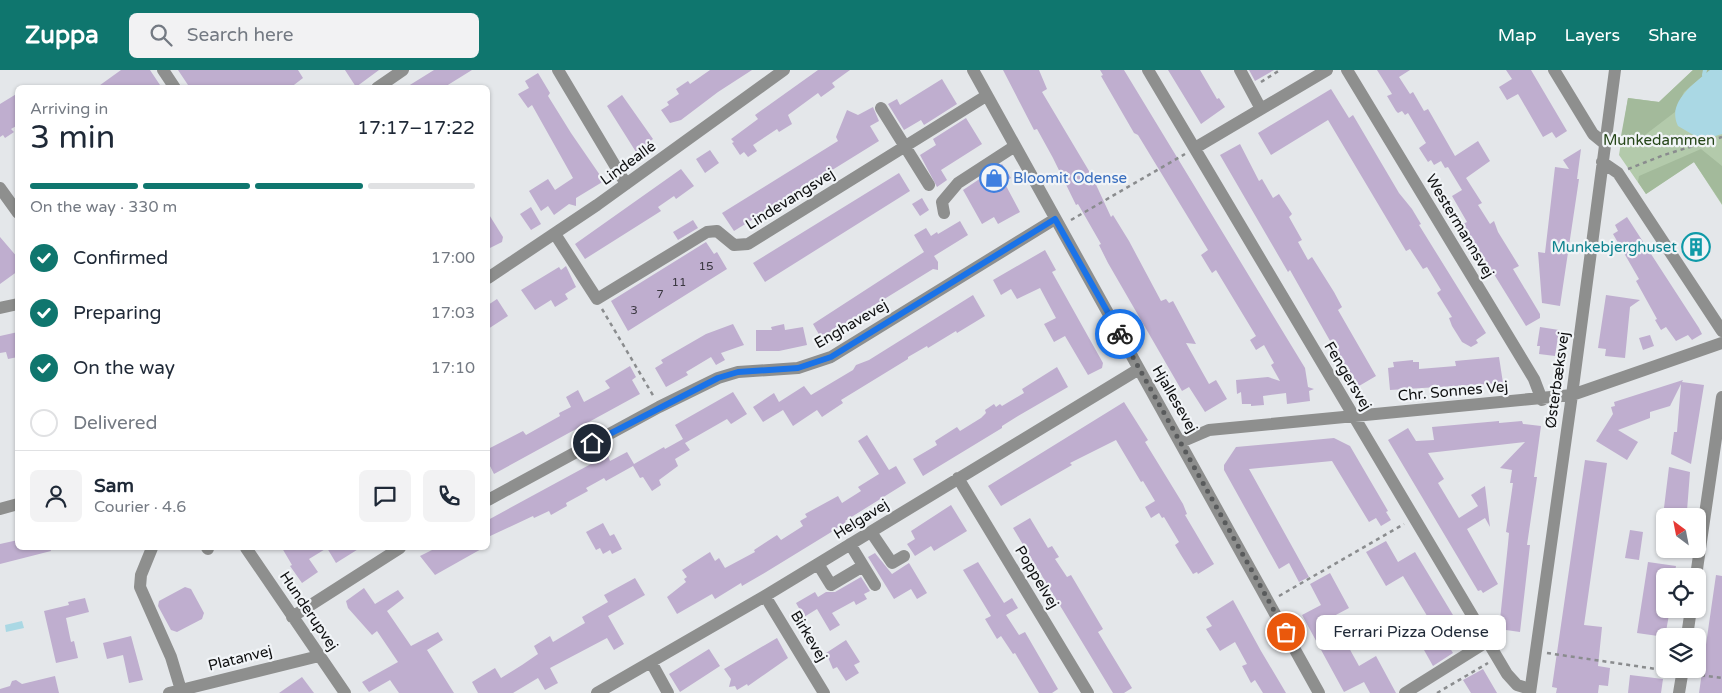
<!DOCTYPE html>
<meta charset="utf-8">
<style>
body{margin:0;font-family:"Varela Round",sans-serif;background:#f2f2f3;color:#1f2937;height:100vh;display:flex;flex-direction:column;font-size:19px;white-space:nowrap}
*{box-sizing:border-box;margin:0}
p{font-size:16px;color:#747a83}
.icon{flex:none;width:28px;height:28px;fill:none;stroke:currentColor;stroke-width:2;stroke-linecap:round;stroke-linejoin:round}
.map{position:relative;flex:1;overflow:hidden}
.details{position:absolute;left:15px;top:15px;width:475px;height:465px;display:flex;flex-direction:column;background:#fff;border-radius:8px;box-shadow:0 1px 4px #0004}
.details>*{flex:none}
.needle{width:32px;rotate:328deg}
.controls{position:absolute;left:1656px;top:438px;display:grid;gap:10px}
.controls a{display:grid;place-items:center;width:50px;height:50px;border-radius:8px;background:#fff;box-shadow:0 1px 4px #0004;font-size:25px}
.pin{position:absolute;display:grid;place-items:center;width:42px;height:42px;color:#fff;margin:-21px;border:2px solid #fff;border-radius:50%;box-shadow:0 1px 5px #0007}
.courier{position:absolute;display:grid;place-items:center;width:50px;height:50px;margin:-25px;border:4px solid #1a73e8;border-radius:50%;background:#fff;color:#222;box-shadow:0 1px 6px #0007}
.bubble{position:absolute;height:35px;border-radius:8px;background:#fff;box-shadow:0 1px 4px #0004;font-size:16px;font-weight:600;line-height:35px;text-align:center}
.overview em{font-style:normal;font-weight:600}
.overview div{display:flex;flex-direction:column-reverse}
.overview{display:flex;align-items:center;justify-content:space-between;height:85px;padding:0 15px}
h1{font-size:32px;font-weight:600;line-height:38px}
.bar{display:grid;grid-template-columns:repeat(4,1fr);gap:8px 5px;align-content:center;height:60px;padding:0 15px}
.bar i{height:6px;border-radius:4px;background:#e0e1e3}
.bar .active{background:#0f766e}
.bar p{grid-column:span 4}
.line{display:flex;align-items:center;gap:12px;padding:0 15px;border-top:1px solid #e0e1e3}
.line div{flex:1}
.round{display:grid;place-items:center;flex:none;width:52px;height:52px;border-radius:8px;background:#f2f2f3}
ol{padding:0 15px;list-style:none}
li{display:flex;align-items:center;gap:15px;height:55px}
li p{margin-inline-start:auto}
li .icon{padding:5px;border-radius:50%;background:#0f766e;color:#fff;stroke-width:4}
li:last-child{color:#747a83}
li i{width:28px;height:28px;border:2px solid #e0e1e3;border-radius:50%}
header{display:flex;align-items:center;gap:30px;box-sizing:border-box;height:70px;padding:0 25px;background:#0f766e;color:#fff}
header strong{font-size:24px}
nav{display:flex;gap:28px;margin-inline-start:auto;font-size:18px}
.search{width:350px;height:45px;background:#f2f2f3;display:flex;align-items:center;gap:12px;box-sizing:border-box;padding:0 18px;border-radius:8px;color:#747a83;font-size:19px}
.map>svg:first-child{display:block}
</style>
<header>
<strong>Zuppa</strong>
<div class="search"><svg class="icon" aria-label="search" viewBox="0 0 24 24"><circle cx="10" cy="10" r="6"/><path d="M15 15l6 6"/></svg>Search here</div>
<nav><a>Map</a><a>Layers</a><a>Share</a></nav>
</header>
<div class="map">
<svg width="1722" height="623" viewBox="0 0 1722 623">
<rect width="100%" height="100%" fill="#e4e7ea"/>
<path fill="#b3caab" d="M1693,0H1722V135L1694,92L1646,124L1619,85L1628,28L1659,32Z"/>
<path fill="#a3ba9b" d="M1693,0H1710L1684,22L1675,42L1641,68L1621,66L1628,28L1659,32Z
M1701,79L1722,96V134L1694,92L1646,124L1638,112L1639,106Z"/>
<path fill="#aad8e4" d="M1710,0H1722V64L1702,70L1678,56C1666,32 1695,13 1710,0Z
M22,551L24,558L6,562L5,555Z"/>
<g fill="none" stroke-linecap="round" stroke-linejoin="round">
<path stroke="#aad8e4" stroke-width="4" d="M1704,5L1705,0"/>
</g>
<path fill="#bfaecf" d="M121,0H150L162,18H96Z
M178,0H298L303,8L290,18H190Z
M345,0H379L356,17Z
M434,0H472L443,18H405Z
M710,0H752L718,22L681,50L670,53L661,40L669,35L667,32L679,24L676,19L688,11L690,14Z
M818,0H850L832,13L835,17L821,27L818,23L788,45L792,54L779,62L777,59L753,75L757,81L748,87L744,82L740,85L732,73L734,72L731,69L758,49L755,45Z
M1003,0H1039L1047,19L1042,22L1092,106L1111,147L1113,145L1129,171L1161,231L1166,229L1169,233L1173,231L1196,274L1186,273L1209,314L1216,310L1227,329L1205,342L1189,317L1182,321L1108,193L1099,175L1101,174L1078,134L1076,135L1053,88L1037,59L1034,60Z
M1100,0H1124L1305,298L1308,317L1314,319L1309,321L1310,331L1287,334L1286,323L1263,326L1264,335L1251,336V334H1242L1241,322L1237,324L1236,310L1268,307L1280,311L1271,295L1274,293L1264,275L1256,280L1250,270L1256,266L1216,200L1212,203L1201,185L1208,180L1138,65L1134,63L1101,6L1103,5Z
M1168,0H1200L1217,29L1219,28L1225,37L1201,54Z
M1249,0H1274L1255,11Z
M1377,0H1410L1399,7L1410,24L1413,22L1424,41L1428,39L1455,86L1478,71L1490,91L1466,108L1482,133L1478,135L1490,154L1494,151L1498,162L1519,196L1513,199L1540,244V248L1526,256L1463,154L1467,152L1452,126L1462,120L1448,97L1445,98L1441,91L1434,95L1431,90L1428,92L1419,78L1426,73L1408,43L1405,45L1402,41L1398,43L1396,41L1387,26L1392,24Z
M1506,0H1531L1567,61L1556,68L1552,62L1543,67L1518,24L1507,30L1499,17L1512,9Z
M538,3L550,23L548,26L571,63L604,111L576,128V136L569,134L554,145L548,136L541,141L529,121L548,109L555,120L573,108L532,35L528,38L518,24L529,18L525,11Z
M942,9L957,34L924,55L921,50L904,60L888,34L897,29L900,35Z
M1331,19L1349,48L1353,45L1399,123L1412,139L1421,154L1419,155L1486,263L1476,270L1478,273L1471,277L1462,272L1452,256L1449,248L1452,247L1437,223L1441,220L1427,197L1423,199L1410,179L1406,181L1328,50L1271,85L1258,63Z
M18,23V55L11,59L14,62L5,68L3,65L0,67V34Z
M622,25L653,69L636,82L607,36Z
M873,37L879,51L870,56L879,71L734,161L722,143L838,71L836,67L847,40L858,45Z
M966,48L982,74L941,100L947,110L937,117L920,85L936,75L933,69Z
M1240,74L1259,111L1262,109L1273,128L1279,124L1292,144L1289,147L1302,170L1298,172L1308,190L1312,187L1334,222L1342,237L1338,240L1376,306L1359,316L1353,307L1351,308L1290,200L1288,202L1220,85Z
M1581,79L1577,109H1579L1560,236L1542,233L1538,182L1545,183L1555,97L1569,99L1563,90Z
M710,80L719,93L705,103L696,89Z
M1002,94L1011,108L1004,112L1020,142L998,154L994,147L982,154L963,120Z
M681,99L694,116L676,129L674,126L658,137L661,141L585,189L575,174Z
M899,103L910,121L765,212L753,193Z
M922,128L929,140L920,146L912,134Z
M531,137L541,154L531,160L520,144Z
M488,143L503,167L502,172L488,179Z
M1627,147L1699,258L1702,264L1692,270L1688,265L1676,271L1666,257L1661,260L1655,250L1657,249L1636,211L1639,209L1613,164L1618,161L1615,155Z
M693,150L698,158L678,170L673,162Z
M960,151L968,165L934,186L938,192V200L933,199L821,268L813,254L924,182L914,165L926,158L931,166L937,162L938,164Z
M1695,162L1709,183L1696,191L1683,170Z
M0,167L18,188V201L0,214Z
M706,172L714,184L717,182L727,199L628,261L611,231Z
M1045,180L1056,200L1052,202L1103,293L1102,298L1088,305L1065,266L1054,272L1044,254L1056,248L1040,218L1017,229L1011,219L1001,225L993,210Z
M566,196L576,217L565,224L568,229L555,237L551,230L535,240L521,220L559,197L561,200Z
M973,225L985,246L957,263L956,261L928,278L927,276L908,287V289L841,330L843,333L822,347L817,340L793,356L783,340L763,352L753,337L774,323L779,332L804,316L811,325L853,300L856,295L869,290Z
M1606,225L1640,230L1630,237L1625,288L1605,286L1606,279L1598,278Z
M497,229L508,246L488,259V235Z
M733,254L744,275L721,283L725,290L716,295L711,287L686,302L688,305L666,317L655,298L663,293L661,290L706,264Z
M784,254L785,260L803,257L807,275L779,281H756V260H772L771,257Z
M1540,257L1559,260L1555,286L1539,284L1540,276H1537Z
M18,262V287L8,289L6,282L0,283V266Z
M1650,265L1654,276L1643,280L1639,268Z
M1499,287L1503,313L1390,320L1388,298L1394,297L1393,292L1413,290V292H1419V299L1456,296L1455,291Z
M630,296L636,307L632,310L640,324L494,404L488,392V379L523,361L526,365L560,346L559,343L571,337L566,327L578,320L584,332L610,318L605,311Z
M1057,297L1068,317L1018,346L1002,356V358L923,406L913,389L937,375L935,371L957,357L960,361L981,348L986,343L985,340L994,334L996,337L1000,334L1002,336L1024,323L1022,319Z
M1683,310L1682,312L1704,315L1691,394L1671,384L1674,362H1677L1681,314L1670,336L1650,342V348L1618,360L1638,372L1627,390L1596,371L1613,344L1611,337L1615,336L1614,332Z
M733,322L747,344L731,354L727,349L685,373L690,380L675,389L678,396L659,410L661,415L652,421L643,407L640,408L633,396L606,411L604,408L586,418L588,421L566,433L567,436L551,445L549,441L534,448L533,446L488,467V450L602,388L608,386L610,391L627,382L634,394L664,377L665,379L683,369L675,355Z
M1124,332L1148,370L1145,372L1183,434L1187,444L1185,445L1214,494L1198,504L1197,502L1193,504L1181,485L1175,475L1179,472L1164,447L1162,448L1159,443L1151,448L1145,437L1155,431L1143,411L1141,412L1116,370L1070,393L1072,395L1001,436L988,416Z
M1499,351V353L1522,351L1523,354L1541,356L1534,407H1537L1527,475H1530L1520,562L1499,559L1508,474L1509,463L1506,462L1513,413H1510L1512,400L1500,398L1525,372L1428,383L1444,409L1438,413L1459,448L1478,436L1471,425L1485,416L1490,457L1485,448L1467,459L1498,514L1483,523L1481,520L1478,521L1388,370L1408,358L1416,371L1434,370L1432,357Z
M867,365L889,400L896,396L906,413L845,451L846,452L833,461L761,505L742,516L741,513L715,529L712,524L677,544L667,527L686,512L684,509L687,507L682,500L710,482L715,491L719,488L725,498L755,482L754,480L777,465L781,470L803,456L800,451L807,447L805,444L838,426L842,433L861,421L858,417L879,404L858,371Z
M1334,368L1350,376L1388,441L1386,442L1391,450L1381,456L1376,448L1369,452L1332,391L1249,399L1309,507L1299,512L1289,493L1279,499L1224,400V395L1236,377Z
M1585,390L1607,393L1584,555L1602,557L1598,596L1610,598L1608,616L1599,615L1598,623H1556L1557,618L1552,617Z
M1669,397L1690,402L1687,441L1683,440L1682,446H1663Z
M951,435L967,461L934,481L931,476L915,486L907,474L915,469L911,461Z
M1030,448L1048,478L1052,476L1059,487L1055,489L1067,507L1071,505L1103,559L1098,562L1132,618L1124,623H1113L1013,458Z
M603,453L610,466L614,464L622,479L612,484L610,480L603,484L600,478L596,480L586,462Z
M1630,460L1643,462L1639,490L1625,488Z
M18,470V478H50L51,481L0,494V474Z
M1386,471L1398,492L1415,482L1459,555L1442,565L1453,583L1433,596L1415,564L1432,554L1403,506L1386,516L1366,482Z
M282,478H360L336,493L327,478L309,489L318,502L302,513L290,496L292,495Z
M436,478H483L435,505L420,486Z
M875,483L892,504L909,493L927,523L917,529L911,519L894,529L868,487Z
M978,492L1004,533L1012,528L1018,538L1006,545L1019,565L1025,562L1058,619L1052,623H1039L1015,583L1013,584L1001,566L997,569L985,549L991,546L963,500Z
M1648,492L1676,496L1674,506H1665V539H1670L1665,567L1637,563Z
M1330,503L1349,538L1332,547L1359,596L1376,586L1396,623H1370L1364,612L1344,622L1302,545L1321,535L1310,514Z
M1716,505L1722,506V623H1699Z
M861,507L870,521L864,524L867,529L856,535L854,531L832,543L840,555L830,561L817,539L804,547L796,533L815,522L818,527L826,522H835Z
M635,508L645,525L608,546L624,574L614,580L607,568L550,598L558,613L545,620L538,608L513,623H478L472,612L495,598L501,608L522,595L538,584L534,576L550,566L553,572L585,553L582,547L608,532L604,525Z
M185,517L191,519L204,543L202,549L177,562L171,560L158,536L159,531Z
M364,518L375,534L398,520L404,528L387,541L411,576L438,562L443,570L427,580L454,623H399L390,610L369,622L362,612L398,592L377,561L372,565L348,538L346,531Z
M85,528L89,542L66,548L71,572L74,571L78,588L56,593L44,541L69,535L68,532Z
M1233,530L1261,581L1286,623H1263L1255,610L1251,613L1242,596L1247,594L1235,572L1220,581L1206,559L1212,556L1206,547Z
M131,566L143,610L129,613L123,585L107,589L103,573Z
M777,568L788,588L748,616L747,614L737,620L735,616L729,617L731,609L724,599Z
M846,570L860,592L854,595L859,603L846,611L837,597L833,599L826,583Z
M709,579L720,596L680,622L669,604Z
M1483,599L1497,623H1471L1463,610Z
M1630,605L1663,609L1661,623H1628Z
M55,606L59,623H0V619L10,616L12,611L16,610L22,614Z
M302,607L314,623H279Z"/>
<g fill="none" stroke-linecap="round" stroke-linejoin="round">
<path stroke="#8a8c8e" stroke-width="2.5" stroke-dasharray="4 4" stroke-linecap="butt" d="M1261,12L1280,0
M1628,99L1664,85L1722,67
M1071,150L1185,84
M602,239L654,327
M1279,526L1404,454
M1547,583L1670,601
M1693,604L1722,608
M1437,623L1488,593"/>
<path stroke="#8e8f8e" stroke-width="12" d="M163,0L175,18
M558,0L626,114
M973,0L1319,623
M1148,0L1507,604L1517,615L1530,619
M1240,0L1261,39
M1347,0L1534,309L1542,330
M1554,0L1593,64L1604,73
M377,18L403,0
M881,38L929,115
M1195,78L1327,0
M1602,92L1618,103L1722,261
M0,118L18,143
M944,143L942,132L958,113L1015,76
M555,164L597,229L707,162L717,161L734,175L748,174L986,26
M488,208L597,135L784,0
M0,238L18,234
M1181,372L1209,360L1572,325L1722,273
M958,408L1088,623
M488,430L659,337L718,308L738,302L798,298L831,287L1055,149
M0,439L18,434
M871,462L892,493L904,486
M850,474L875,515
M152,478L141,505L140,517L171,587L181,620
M207,478L208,479
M246,478L345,623
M818,494L831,515L863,496
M1696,506L1722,327
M765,526L824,623
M292,547L400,478
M1687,566L1691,539
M651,592L668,623
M169,623L319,586
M597,623L765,526L1139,299
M1405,623L1488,571
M1530,623L1572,325L1615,0
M1679,623L1683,599"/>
</g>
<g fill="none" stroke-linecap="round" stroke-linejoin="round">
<path stroke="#595b5c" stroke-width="5" stroke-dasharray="0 9" d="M1120,264L1286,562"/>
<path stroke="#1a73e8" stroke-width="6" d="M592,373L718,308L738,302L798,298L831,287L1055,149L1120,264"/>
</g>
<defs>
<symbol id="shop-ring" viewBox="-11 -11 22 22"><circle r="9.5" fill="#f1f4f7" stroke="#3f7fe0" stroke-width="1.5"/><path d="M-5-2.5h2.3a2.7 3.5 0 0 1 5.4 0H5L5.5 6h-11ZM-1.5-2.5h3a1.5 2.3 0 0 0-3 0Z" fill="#3f7fe0"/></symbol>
<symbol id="building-ring" viewBox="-11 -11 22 22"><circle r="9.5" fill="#f1f4f7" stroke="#0f9aa8" stroke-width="1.5"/><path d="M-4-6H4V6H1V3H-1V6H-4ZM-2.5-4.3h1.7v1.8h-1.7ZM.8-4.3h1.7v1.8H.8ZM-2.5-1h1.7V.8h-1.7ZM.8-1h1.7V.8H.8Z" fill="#0f9aa8"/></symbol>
</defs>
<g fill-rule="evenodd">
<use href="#shop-ring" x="978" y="92" width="32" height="32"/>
<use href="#building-ring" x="1680" y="161" width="32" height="32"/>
</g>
<g text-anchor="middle" stroke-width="4.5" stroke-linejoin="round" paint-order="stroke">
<g font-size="12" fill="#3a3740">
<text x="706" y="200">15</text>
<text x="679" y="216">11</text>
<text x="660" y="228">7</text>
<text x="634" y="244">3</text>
</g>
<g font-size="15" fill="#264619" stroke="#f1f4f7">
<text x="1659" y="75">Munkedammen</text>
</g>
<g font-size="15" fill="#0e0f10" stroke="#f1f4f7">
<text transform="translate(628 93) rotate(-36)" y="5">Lindeallé</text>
<text transform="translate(790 129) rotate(-32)" y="5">Lindevangsvej</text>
<text transform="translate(1460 156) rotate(59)" y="5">Westermannsvej</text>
<text transform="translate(851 254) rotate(-30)" y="5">Enghavevej</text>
<text transform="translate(1348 306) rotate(59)" y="5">Fengersvej</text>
<text transform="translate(1557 310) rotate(-82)" y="5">Østerbæksvej</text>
<text transform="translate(1453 321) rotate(-5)" y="5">Chr. Sonnes Vej</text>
<text transform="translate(1175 329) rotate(60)" y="5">Hjallesevej</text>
<text transform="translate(861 449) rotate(-32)" y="5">Helgavej</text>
<text transform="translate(1037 507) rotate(59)" y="5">Poppelvej</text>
<text transform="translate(309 541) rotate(56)" y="5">Hunderupvej</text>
<text transform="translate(809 566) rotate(59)" y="5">Birkevej</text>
<text transform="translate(240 588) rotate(-14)" y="5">Platanvej</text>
</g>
<g font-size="15" fill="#366cbe" stroke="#f1f4f7" text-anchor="start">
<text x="1013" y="113">Bloomit Odense</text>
</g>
<g font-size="15" fill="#0d838f" stroke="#f1f4f7" text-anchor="end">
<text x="1677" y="182">Munkebjerghuset</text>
</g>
</g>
</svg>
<div class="controls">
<a><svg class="needle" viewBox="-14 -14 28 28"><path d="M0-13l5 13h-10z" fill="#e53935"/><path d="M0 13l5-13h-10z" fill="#747a83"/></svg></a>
<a><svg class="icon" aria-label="locate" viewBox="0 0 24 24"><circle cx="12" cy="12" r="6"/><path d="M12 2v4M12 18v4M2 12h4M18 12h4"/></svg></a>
<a><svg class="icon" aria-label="layers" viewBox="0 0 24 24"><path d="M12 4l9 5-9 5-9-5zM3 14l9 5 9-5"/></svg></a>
</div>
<div class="pin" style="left:1286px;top:562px;background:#ea580c"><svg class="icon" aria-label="bag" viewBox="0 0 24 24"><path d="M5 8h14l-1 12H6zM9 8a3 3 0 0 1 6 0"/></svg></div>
<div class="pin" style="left:592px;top:373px;background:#1f2937"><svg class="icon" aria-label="home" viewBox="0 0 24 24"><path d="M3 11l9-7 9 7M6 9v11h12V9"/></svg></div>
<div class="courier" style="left:1120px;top:264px"><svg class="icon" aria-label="bike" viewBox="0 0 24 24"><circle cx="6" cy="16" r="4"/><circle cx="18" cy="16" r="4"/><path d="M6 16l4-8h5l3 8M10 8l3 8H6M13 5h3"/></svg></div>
<div class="bubble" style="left:1316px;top:545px;width:190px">Ferrari Pizza Odense</div>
<section class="details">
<div class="overview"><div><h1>3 min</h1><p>Arriving in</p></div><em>17:17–17:22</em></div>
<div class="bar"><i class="active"></i><i class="active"></i><i class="active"></i><i></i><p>On the way · 330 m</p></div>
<ol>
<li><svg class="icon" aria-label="check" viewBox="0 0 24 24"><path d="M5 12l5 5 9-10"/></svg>Confirmed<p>17:00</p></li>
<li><svg class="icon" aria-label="check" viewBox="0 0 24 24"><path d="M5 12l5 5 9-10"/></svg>Preparing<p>17:03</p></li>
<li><svg class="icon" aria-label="check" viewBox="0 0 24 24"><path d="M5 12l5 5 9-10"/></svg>On the way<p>17:10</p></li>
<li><i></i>Delivered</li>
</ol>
<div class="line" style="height:90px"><a class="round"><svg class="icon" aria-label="person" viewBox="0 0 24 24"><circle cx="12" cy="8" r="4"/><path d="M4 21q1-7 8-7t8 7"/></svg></a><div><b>Sam</b><p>Courier · 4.6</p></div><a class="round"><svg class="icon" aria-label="chat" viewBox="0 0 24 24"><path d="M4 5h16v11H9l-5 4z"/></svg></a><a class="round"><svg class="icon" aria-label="phone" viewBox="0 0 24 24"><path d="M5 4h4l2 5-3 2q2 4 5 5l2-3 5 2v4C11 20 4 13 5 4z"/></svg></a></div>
</section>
</div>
